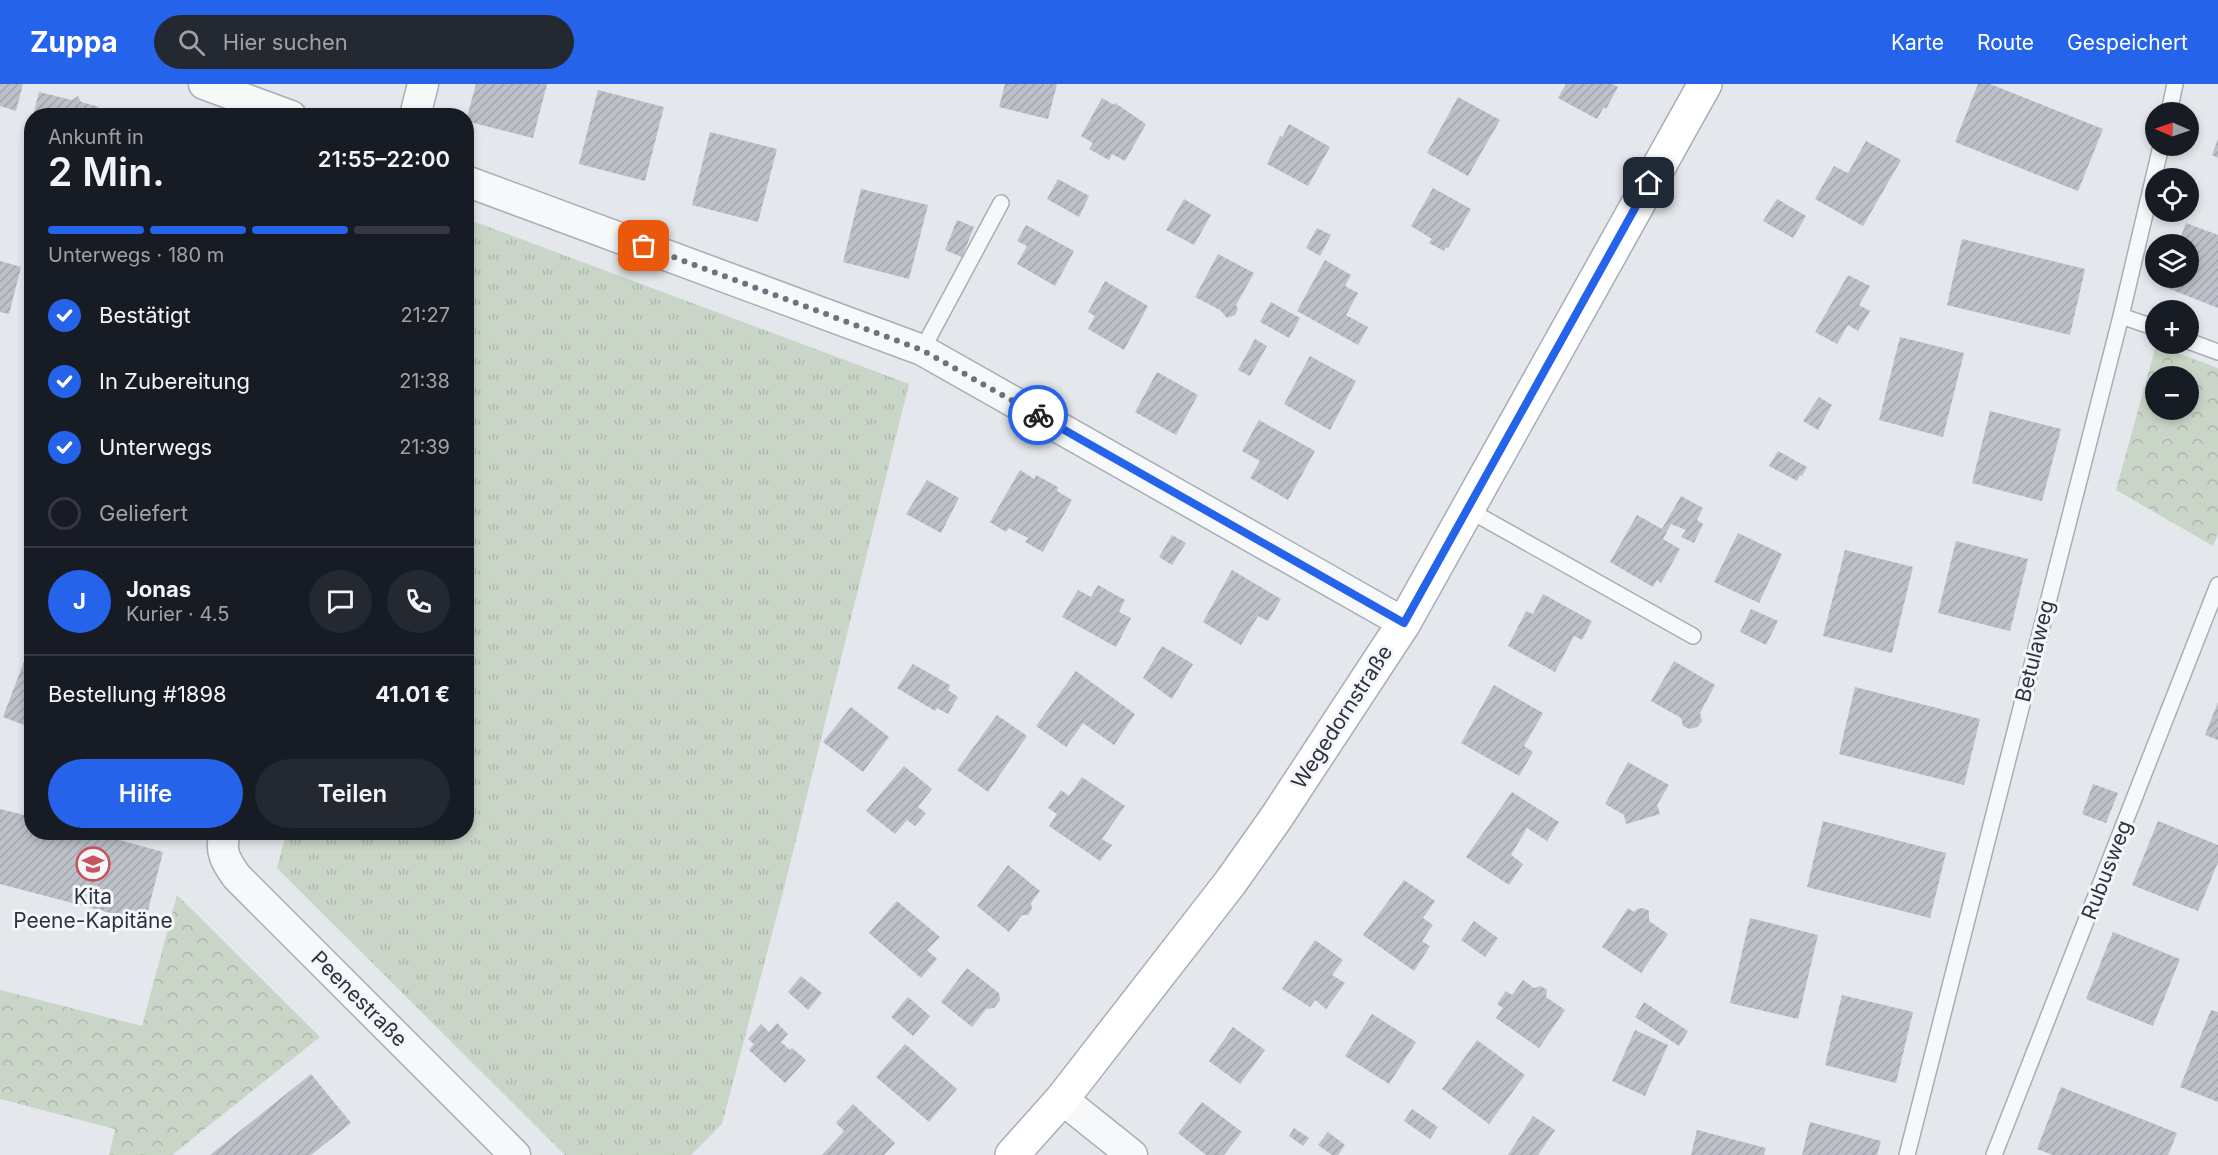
<!DOCTYPE html>
<html lang="de">
<meta charset="utf-8">
<style>
body{margin:0;font-family:Inter,sans-serif;background:#242831;color:#f1f3f6;height:100vh;display:flex;flex-direction:column;font-size:22px;white-space:nowrap}
*{box-sizing:border-box;margin:0}
p{font-size:20px;color:#9ea1a6}
.icon{flex:none;width:33px;height:33px;fill:none;stroke:currentColor;stroke-width:2;stroke-linecap:round;stroke-linejoin:round}
.map{position:relative;flex:1;overflow:hidden}
.drawer{position:absolute;left:24px;top:24px;width:450px;height:732px;display:flex;flex-direction:column;background:#171b24;border-radius:24px;box-shadow:0 3px 9px #0003}
.drawer>*{flex:none}
.needle{width:39px;rotate:272deg}
.controls{position:absolute;left:2145px;top:18px;display:grid;gap:12px}
.controls a{display:grid;place-items:center;width:54px;height:54px;border-radius:50%;background:#171b24;box-shadow:0 3px 9px #0003;font-size:30px}
.pin{position:absolute;display:grid;place-items:center;width:51px;height:51px;color:#fff;margin:-26px;border-radius:12px;box-shadow:0 3px 9px #0006}
.courier{position:absolute;display:grid;place-items:center;width:60px;height:60px;margin:-30px;border:4px solid #2563eb;border-radius:50%;background:#fff;color:#222;box-shadow:0 2px 8px #0007}
.summary em{font-style:normal;font-weight:600}
.summary div{display:flex;flex-direction:column-reverse}
.summary{display:flex;align-items:center;justify-content:space-between;height:102px;padding:0 24px}
h1{font-size:39px;font-weight:600;line-height:45px}
.bar{display:grid;grid-template-columns:repeat(4,1fr);gap:9px 6px;align-content:center;height:72px;padding:0 24px}
.bar i{height:8px;border-radius:4px;background:#363941}
.bar .on{background:#2563eb}
.bar p{grid-column:span 4}
.line{display:flex;align-items:center;gap:15px;padding:0 24px;border-top:2px solid #363941}
.line div{flex:1}
.round{display:grid;place-items:center;flex:none;width:63px;height:63px;border-radius:32px;background:#242831}
ol{padding:0 24px;list-style:none}
li{display:flex;align-items:center;gap:18px;height:66px}
li p{margin-inline-start:auto}
li .icon{padding:6px;border-radius:50%;background:#2563eb;color:#fff;stroke-width:4}
li:last-child{color:#9ea1a6}
li i{width:33px;height:33px;border:3px solid #363941;border-radius:50%}
.button{display:flex;gap:12px;margin-top:auto;padding:12px 24px}
.button a{flex:1;height:69px;border-radius:36px;background:#2563eb;color:#fff;font-size:24px;font-weight:600;line-height:69px;text-align:center}
.button a+a{background:#242831;color:#f1f3f6}
header{display:flex;align-items:center;gap:36px;box-sizing:border-box;height:84px;padding:0 30px;background:#2563eb;color:#fff}
header strong{font-size:28px}
nav{display:flex;gap:33px;margin-inline-start:auto;font-size:21px}
.search{width:420px;height:54px;background:#242831;display:flex;align-items:center;gap:15px;box-sizing:border-box;padding:0 21px;border-radius:33px;color:#9ea1a6;font-size:22px}
.map>svg:first-child{display:block}
</style>
<header>
<strong>Zuppa</strong>
<div class="search"><svg class="icon" aria-label="search" viewBox="0 0 24 24"><circle cx="10" cy="10" r="6"/><path d="M15 15l6 6"/></svg>Hier suchen</div>
<nav><a>Karte</a><a>Route</a><a>Gespeichert</a></nav>
</header>
<div class="map">
<svg width="2218" height="1071" viewBox="0 0 2218 1071">
<defs>
<pattern id="grass-tufts" width="24" height="20" patternUnits="userSpaceOnUse" patternTransform="scale(1.5)"><rect width="24" height="20" fill="#c9d5c6"/><path d="M3 7l-1-3M5 7V3M7 7l1-3M15 17l-1-3M17 17v-4M19 17l1-3" fill="none" stroke="#adb7ab"/></pattern>
<pattern id="forest-crowns" width="20" height="18" patternUnits="userSpaceOnUse" patternTransform="scale(1.5)"><rect width="20" height="18" fill="#c9d5c6"/><path d="M2 6a3 3 0 1 1 6 0M12 15a3 3 0 1 1 6 0" fill="none" stroke="#adb7ab"/></pattern>
<pattern id="building-hatch" width="6" height="6" patternUnits="userSpaceOnUse" patternTransform="scale(1.5)"><rect width="6" height="6" fill="#bcc0c8"/><path d="M-1 1l2-2M0 6l6-6M5 7l2-2" fill="none" stroke="#a2a5ad"/></pattern>
</defs>
<rect width="100%" height="100%" fill="#e4e7eb"/>
<path fill="url(#grass-tufts)" d="M467,135L909,300L783,808L722,1040L691,1071H565L277,784L286,749L466,748Z"/>
<path fill="url(#forest-crowns)" fill-rule="evenodd" d="M2156,261L2218,284V449L2213,462L2116,406ZM2156,292H2188V326H2156Z
M177,811L320,953L172,1071H109L115,1045L0,1015V906L142,942Z"/>
<path fill="url(#building-hatch)" d="M0,0H23L16,27L0,22Z
M476,0H547L533,54L466,37Z
M1005,0H1057L1048,35L999,23Z
M1566,0H1612L1618,3L1606,25L1604,23L1597,35L1558,14Z
M1978,0H1990L2103,45L2078,107L1955,58Z
M598,6L664,23L645,97L579,80Z
M39,8L72,16L78,12L81,18L99,23L96,32H33Z
M1458,13L1500,36L1468,92L1427,69Z
M1102,14L1114,21L1115,19L1146,40L1125,77L1112,70L1109,76L1089,65L1093,59L1081,52Z
M1289,40L1330,63L1308,102L1267,80L1280,52L1282,53Z
M710,48L777,65L758,138L692,121Z
M2218,55V74L2212,71Z
M1866,57L1901,76L1863,142L1815,115L1834,82L1848,89Z
M1058,95L1089,112L1079,133L1047,115Z
M1433,104L1471,125L1448,164L1446,163L1444,167L1429,159L1432,155L1411,142Z
M861,105L928,121L909,195L843,178Z
M1184,115L1211,131L1194,161L1166,146Z
M1777,115L1806,132L1793,154L1763,137Z
M957,136L974,143L962,173L945,166Z
M2186,139L2218,151V224L2162,202L2165,194H2188V160H2178Z
M1026,141L1074,167L1055,202L1017,180L1027,162L1017,157Z
M1317,144L1331,151L1320,172L1306,164Z
M1962,155L2085,185L2070,251L1947,221Z
M1218,170L1254,189L1236,221L1238,225L1235,231L1227,234L1220,226L1195,213Z
M1325,176L1351,191L1345,202L1358,209L1346,231L1368,243L1358,261L1297,227Z
M0,177L21,183L9,230L0,228Z
M1848,191L1870,202L1859,221L1870,227L1858,247L1848,241L1837,260L1815,248Z
M1105,197L1148,222L1124,266L1088,245L1095,232L1088,228Z
M1271,218L1300,234L1289,254L1260,238Z
M1900,253L1964,269L1943,353L1879,336Z
M1255,255L1267,262L1250,292L1238,286Z
M1310,272L1356,297L1330,346L1284,320Z
M1157,288L1198,311L1176,351L1135,328Z
M1819,313L1832,321L1818,346L1803,337Z
M1990,327L2061,345L2042,417L1972,399Z
M1259,336L1315,367L1288,416L1250,394L1260,377L1242,367Z
M1778,367L1807,383L1802,392L1800,391L1797,397L1769,382Z
M1020,386L1034,395L1036,391L1058,403L1057,407L1072,416L1043,468L1025,458L1028,454L1009,444L1006,448L990,438Z
M927,396L959,414L941,449L906,430Z
M1681,412L1703,424L1697,436L1703,440L1694,459L1681,453L1686,446L1671,440L1663,455L1680,465L1661,499L1657,496L1653,503L1610,478L1637,431L1662,445Z
M1738,449L1782,470L1759,519L1714,498Z
M1172,451L1186,459L1172,481L1159,473Z
M1956,457L2028,475L2010,547L1938,529Z
M1845,466L1913,483L1892,569L1823,552Z
M1232,486L1281,515L1268,537L1258,532L1241,561L1203,538Z
M1098,501L1125,516L1119,528L1131,534L1116,563L1062,533L1078,506L1091,513Z
M1543,510L1592,537L1582,556L1574,552L1555,588L1508,562L1526,527L1533,530Z
M1751,525L1778,537L1766,561L1740,548Z
M1162,562L1193,580L1172,615L1143,594Z
M29,564L32,565V644L3,633Z
M1674,577L1715,601L1700,629L1702,637L1697,643L1690,645L1683,642L1681,634L1651,617Z
M913,580L950,601L948,606L958,613L948,630L937,624L935,627L897,604Z
M1076,587L1135,630L1114,661L1083,639L1066,663L1036,642Z
M1494,601L1543,629L1524,662L1533,668L1519,692L1461,659Z
M1855,603L1980,635L1964,701L1839,670Z
M2218,618V656L2205,651Z
M851,623L889,653L863,688L823,658Z
M997,631L1027,652L988,708L957,686Z
M1628,678L1669,701L1657,721L1660,730L1626,740L1624,731L1605,720Z
M904,682L932,705L918,723L926,729L915,742L907,736L895,750L866,727Z
M1082,693L1125,722L1102,755L1112,761L1100,777L1049,742L1057,730L1048,724L1061,706L1069,712Z
M2093,700L2118,709L2106,739L2082,730Z
M1512,708L1559,738L1547,757L1527,744L1511,771L1523,780L1509,801L1466,773Z
M0,725L32,733V748H90L163,768L145,838L0,800Z
M1823,737L1946,769L1930,834L1807,803Z
M2158,737L2218,761V778L2198,827L2132,801Z
M1008,781L1040,807L1031,819L1032,825L1028,831H1022L1009,848L977,822Z
M1404,796L1435,817L1423,834L1433,841L1422,857L1430,862L1414,887L1363,851Z
M897,817L940,853L927,866L937,875L921,894L869,849Z
M1628,824L1634,828L1637,825L1643,824L1649,827V837L1668,850L1641,889L1602,863Z
M1750,834L1818,851L1798,935L1730,919Z
M1474,837L1498,854L1485,873L1461,856Z
M2113,848L2180,875L2153,942L2086,915Z
M1315,856L1343,876L1332,891L1345,899L1326,925L1315,916L1310,923L1282,905Z
M967,884L999,909L1000,916L994,924L986,925L972,943L941,918Z
M801,892L822,909L808,926L788,908Z
M1523,896L1534,904L1541,902L1547,906L1546,913L1565,926L1539,964L1496,934L1503,924L1497,920L1506,907L1512,911Z
M1842,911L1913,928L1896,999L1825,981Z
M908,913L930,932L913,952L891,933Z
M1644,918L1688,947L1679,962L1635,933Z
M2211,926L2218,928V1018L2180,1003Z
M1372,930L1416,958L1389,1000L1345,972Z
M777,939L788,950L781,958L790,966L792,964L806,976L785,999L749,966L754,960L748,955L761,940L769,948Z
M1233,943L1265,966L1240,1000L1209,977Z
M1635,946L1668,961L1645,1012L1612,997Z
M1477,956L1525,991L1489,1040L1442,1005Z
M905,960L957,1005L929,1038L876,993Z
M311,990L351,1039L311,1071H210Z
M2061,1003L2177,1049L2168,1071H2053L2037,1065Z
M1202,1018L1242,1048L1224,1071H1206L1178,1049Z
M853,1020L895,1059L884,1071H822L844,1047L836,1039Z
M1412,1025L1438,1043L1430,1055L1404,1037Z
M1533,1032L1555,1046L1538,1071H1508Z
M1810,1038L1881,1057L1877,1071H1802Z
M1294,1044L1309,1054L1303,1062L1289,1052Z
M1697,1046L1766,1064L1764,1071H1691Z
M1328,1048L1345,1061L1338,1071H1332L1318,1061Z"/>
<g fill="none" stroke-linecap="round" stroke-linejoin="round">
<defs>
<path id="lane" d="M2169,28L2175,0
M2121,232L2156,244
M2188,257L2218,268
M922,266L1001,119
M1467,425L1693,552
M1907,1071L2121,232L2161,62
M1994,1071L2218,501"/>
<path id="street" d="M204,0L291,32
M415,32L423,0
M466,97L922,266L1404,539
M225,748C219,767 226,778 237,793L515,1071
M1062,1015L1132,1071"/>
<path id="secondary" d="M1012,1071L1062,1015L1230,799L1276,734L1404,539L1705,0"/>
</defs>
<use href="#lane" stroke="#a9adb5" stroke-width="18"/>
<use href="#street" stroke="#a9adb5" stroke-width="33"/>
<use href="#secondary" stroke="#a9adb5" stroke-width="36"/>
<use href="#lane" stroke="#f7f8fa" stroke-width="15"/>
<use href="#street" stroke="#f7f8fa" stroke-width="30"/>
<use href="#secondary" stroke="#fff" stroke-width="33"/>
</g>
<g fill="none" stroke-linecap="round" stroke-linejoin="round">
<path stroke="#6d727e" stroke-width="6" stroke-dasharray="0 10.8" d="M644,162L922,266L1038,331"/>
<path stroke="#2563eb" stroke-width="8" d="M1038,331L1404,539L1649,99"/>
</g>
<defs>
<symbol id="school-ring" viewBox="-11 -11 22 22"><circle r="9.5" fill="#f4f6f8" stroke="#c7535d" stroke-width="1.5"/><path d="M0-5L7-2L0 1L-7-2ZM-4 1L0 2.5L4 1V4Q0 6-4 4Z" fill="#c7535d"/></symbol>
</defs>
<g fill-rule="evenodd">
<use href="#school-ring" x="74" y="761" width="38" height="38"/>
</g>
<g text-anchor="middle" stroke-width="6" stroke-linejoin="round" paint-order="stroke">
<g font-size="21" fill="#2d3343" stroke="#f4f6f8">
<text transform="translate(2035 567) rotate(-76)" y="7">Betulaweg</text>
<text transform="translate(1342 633) rotate(-57)" y="7">Wegedornstraße</text>
<text transform="translate(2107 786) rotate(-69)" y="7">Rubusweg</text>
<text transform="translate(359 915) rotate(45)" y="7">Peenestraße</text>
</g>
<g font-size="21" fill="#2d3343" stroke="#f4f6f8">
<text x="93" y="820">Kita<tspan x="93" dy="24">Peene-Kapitäne</tspan></text>
</g>
</g>
</svg>
<div class="controls">
<a><svg class="needle" viewBox="-14 -14 28 28"><path d="M0-13l5 13h-10z" fill="#e53935"/><path d="M0 13l5-13h-10z" fill="#9ea1a6"/></svg></a>
<a><svg class="icon" aria-label="locate" viewBox="0 0 24 24"><circle cx="12" cy="12" r="6"/><path d="M12 2v4M12 18v4M2 12h4M18 12h4"/></svg></a>
<a><svg class="icon" aria-label="layers" viewBox="0 0 24 24"><path d="M12 4l9 5-9 5-9-5zM3 14l9 5 9-5"/></svg></a>
<a>+</a>
<a>−</a>
</div>
<div class="pin" style="left:644px;top:162px;background:#ea580c"><svg class="icon" aria-label="bag" viewBox="0 0 24 24"><path d="M5 8h14l-1 12H6zM9 8a3 3 0 0 1 6 0"/></svg></div>
<div class="pin" style="left:1649px;top:99px;background:#1f2937"><svg class="icon" aria-label="home" viewBox="0 0 24 24"><path d="M3 11l9-7 9 7M6 9v11h12V9"/></svg></div>
<div class="courier" style="left:1038px;top:331px"><svg class="icon" aria-label="bike" viewBox="0 0 24 24"><circle cx="6" cy="16" r="4"/><circle cx="18" cy="16" r="4"/><path d="M6 16l4-8h5l3 8M10 8l3 8H6M13 5h3"/></svg></div>
<section class="drawer">
<div class="summary"><div><h1>2 Min.</h1><p>Ankunft in</p></div><em>21:55–22:00</em></div>
<div class="bar"><i class="on"></i><i class="on"></i><i class="on"></i><i></i><p>Unterwegs · 180 m</p></div>
<ol>
<li><svg class="icon" aria-label="check" viewBox="0 0 24 24"><path d="M5 12l5 5 9-10"/></svg>Bestätigt<p>21:27</p></li>
<li><svg class="icon" aria-label="check" viewBox="0 0 24 24"><path d="M5 12l5 5 9-10"/></svg>In Zubereitung<p>21:38</p></li>
<li><svg class="icon" aria-label="check" viewBox="0 0 24 24"><path d="M5 12l5 5 9-10"/></svg>Unterwegs<p>21:39</p></li>
<li><i></i>Geliefert</li>
</ol>
<div class="line" style="height:108px"><b class="round" style="background:#2563eb;color:#fff">J</b><div><b>Jonas</b><p>Kurier · 4.5</p></div><a class="round"><svg class="icon" aria-label="chat" viewBox="0 0 24 24"><path d="M4 5h16v11H9l-5 4z"/></svg></a><a class="round"><svg class="icon" aria-label="phone" viewBox="0 0 24 24"><path d="M5 4h4l2 5-3 2q2 4 5 5l2-3 5 2v4C11 20 4 13 5 4z"/></svg></a></div>
<div class="line" style="height:78px"><div>Bestellung #1898</div><b>41.01 €</b></div>
<div class="button"><a>Hilfe</a><a>Teilen</a></div>
</section>
</div>
